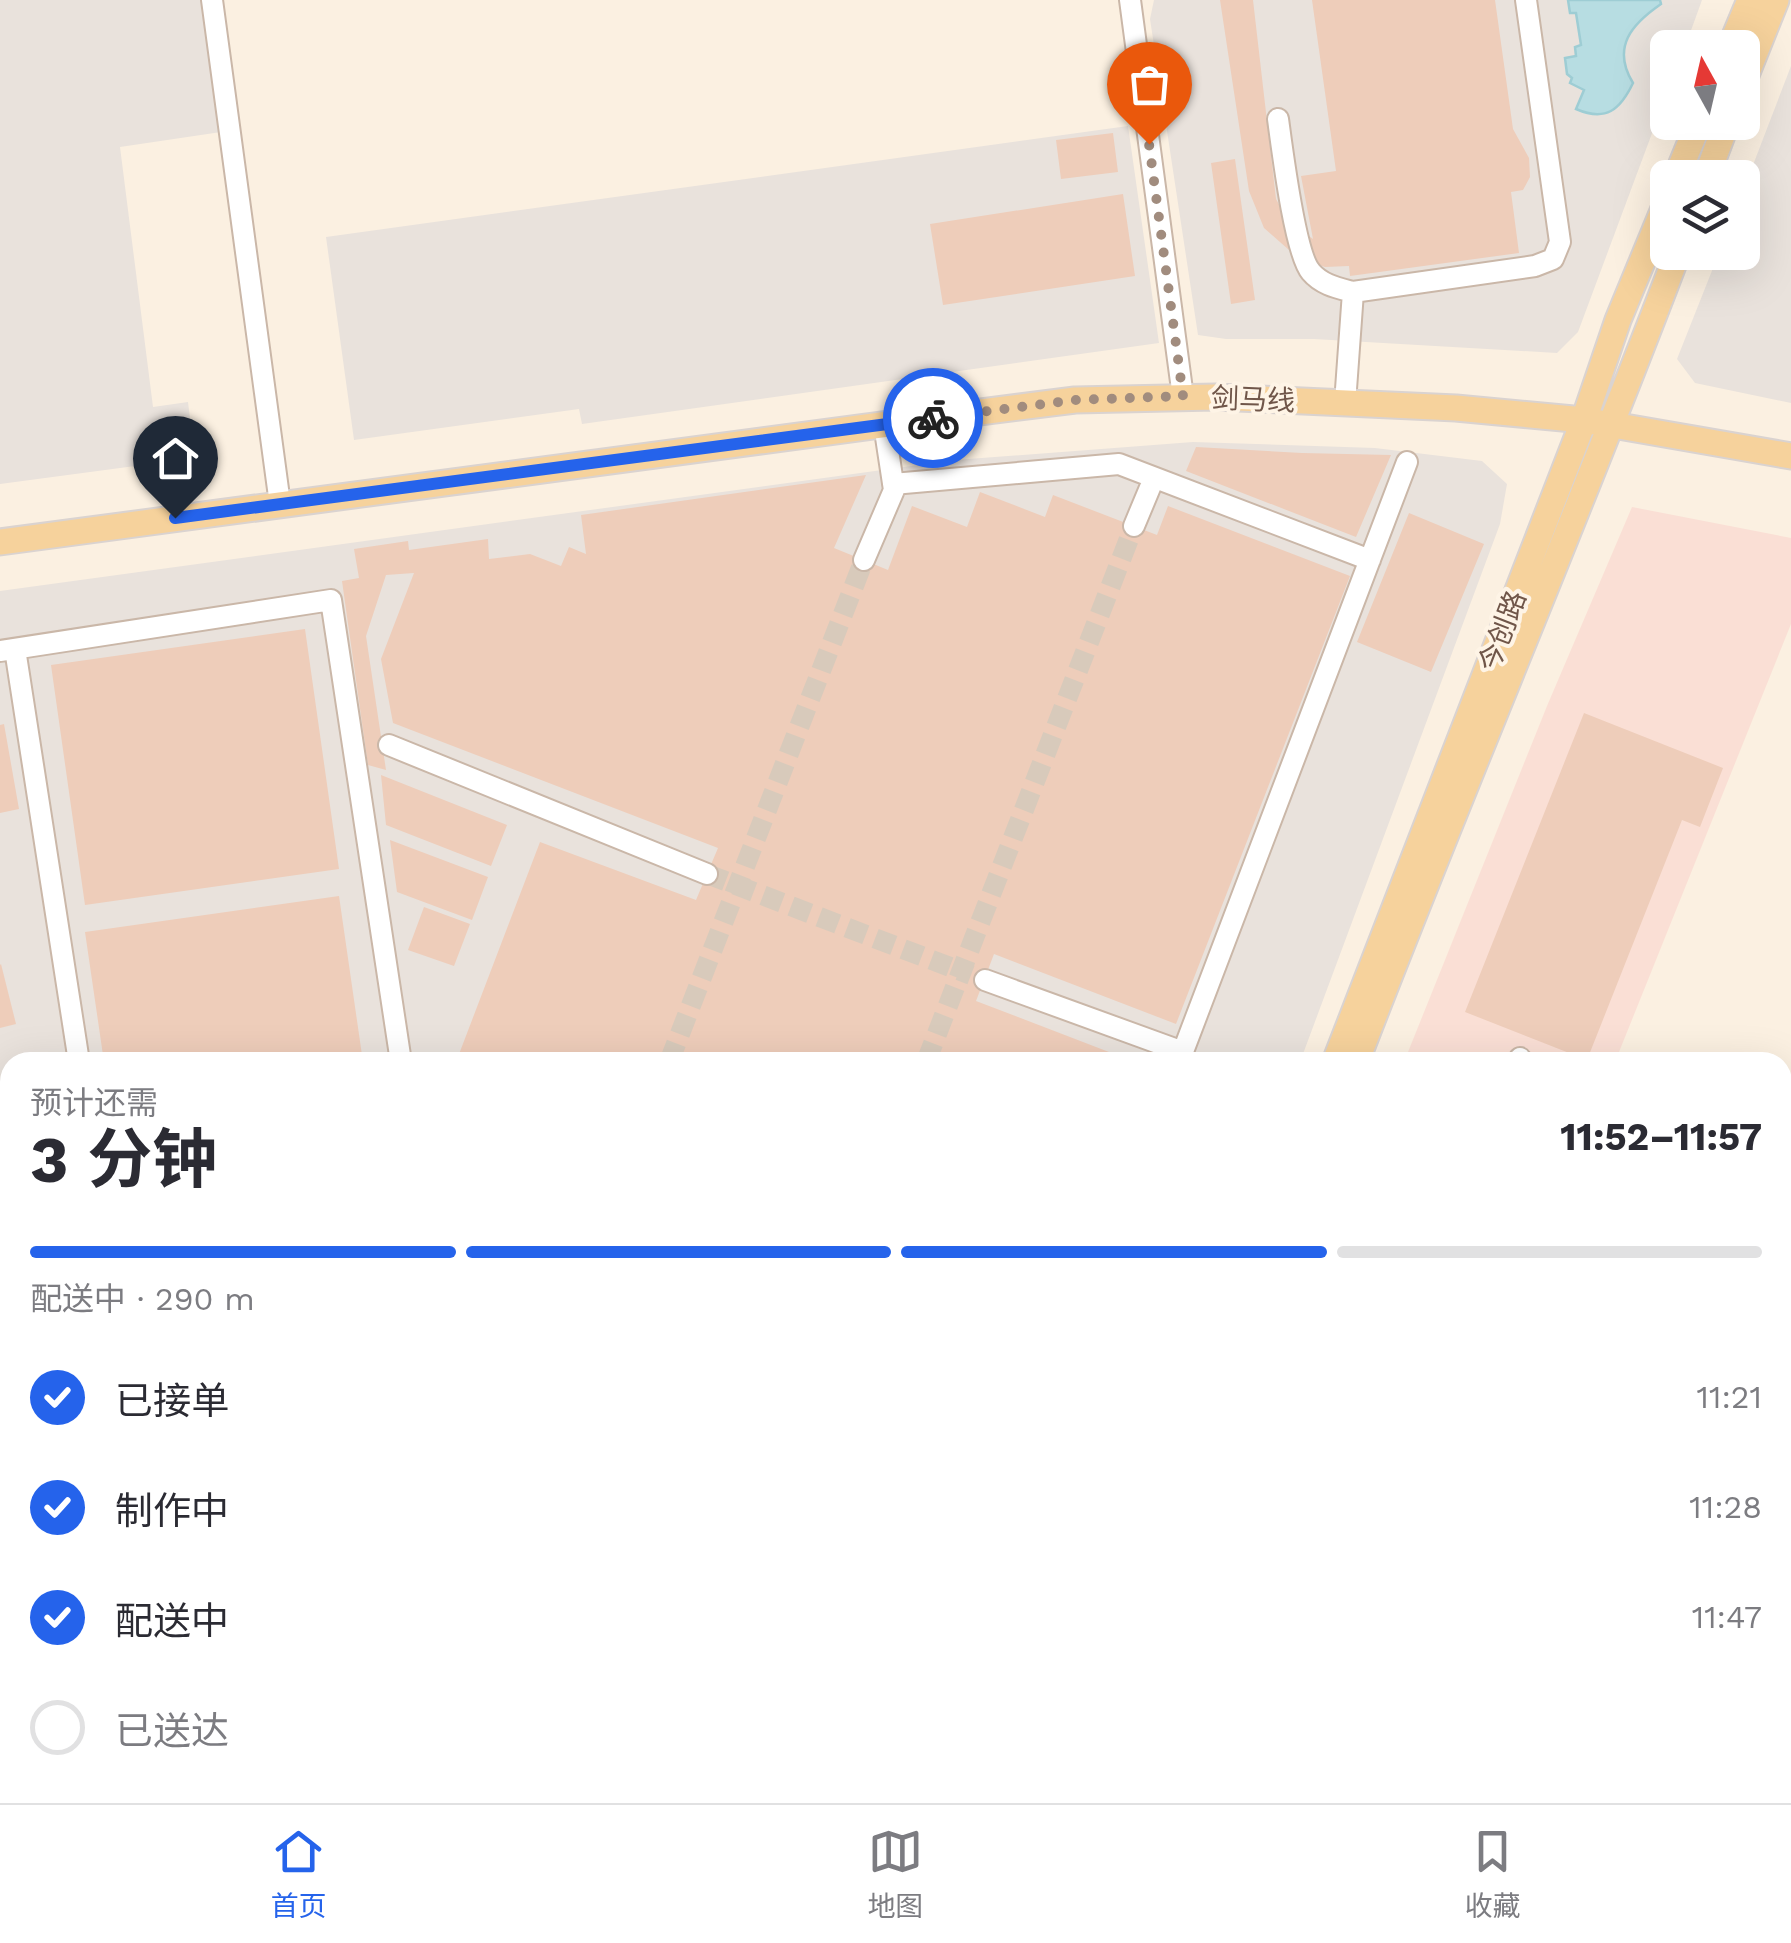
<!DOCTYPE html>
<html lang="zh">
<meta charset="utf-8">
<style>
body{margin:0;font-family:"Work Sans","Noto Sans SC",sans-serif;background:#f2f2f3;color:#2b2b33;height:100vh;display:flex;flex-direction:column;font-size:38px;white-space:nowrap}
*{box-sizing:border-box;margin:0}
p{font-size:32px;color:#7c7c81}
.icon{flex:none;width:55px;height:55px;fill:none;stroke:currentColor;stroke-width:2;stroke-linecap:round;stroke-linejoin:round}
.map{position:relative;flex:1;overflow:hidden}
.details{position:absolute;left:0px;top:1052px;width:1792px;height:752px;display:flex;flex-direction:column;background:#fff;border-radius:30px 30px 0 0;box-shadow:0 10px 40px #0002}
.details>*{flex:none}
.needle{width:65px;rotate:352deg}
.controls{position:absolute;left:1650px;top:30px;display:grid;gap:20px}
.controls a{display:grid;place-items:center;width:110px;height:110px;border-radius:15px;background:#fff;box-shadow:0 10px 40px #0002;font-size:50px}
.pin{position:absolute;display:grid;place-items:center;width:85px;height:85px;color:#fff;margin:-102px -42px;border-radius:50% 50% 50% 0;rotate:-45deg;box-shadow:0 0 10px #0007}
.pin .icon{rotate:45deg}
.courier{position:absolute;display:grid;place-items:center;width:100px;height:100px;margin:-50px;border:8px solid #2563eb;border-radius:50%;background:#fff;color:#222;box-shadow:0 2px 12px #0007}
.overview em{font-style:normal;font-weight:700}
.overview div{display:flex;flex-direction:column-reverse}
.overview{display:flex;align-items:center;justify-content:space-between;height:170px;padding:0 30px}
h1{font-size:65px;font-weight:700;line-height:75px}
.bar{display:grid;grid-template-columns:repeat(4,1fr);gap:15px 10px;align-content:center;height:120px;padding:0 30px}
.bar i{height:12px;border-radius:8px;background:#e1e1e2}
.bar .selected{background:#2563eb}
.bar p{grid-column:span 4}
ol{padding:0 30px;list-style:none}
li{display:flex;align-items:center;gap:30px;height:110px}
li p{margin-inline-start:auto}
li .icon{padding:10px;border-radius:50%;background:#2563eb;color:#fff;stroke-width:4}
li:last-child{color:#7c7c81}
li i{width:55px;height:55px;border:5px solid #e1e1e2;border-radius:50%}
.dock{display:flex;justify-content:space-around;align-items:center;height:140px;border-top:2px solid #e1e1e2;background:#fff;font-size:28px;color:#7c7c81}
.dock a{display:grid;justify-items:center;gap:5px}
.dock .selected{color:#2563eb}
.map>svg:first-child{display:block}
</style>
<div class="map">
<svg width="1791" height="1803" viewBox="0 0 1791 1803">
<rect width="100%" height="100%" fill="#fbf0e1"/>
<path fill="#f2e1d0" d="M1128,1795H1487L1483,1803H1125Z"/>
<path fill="#fadfd5" d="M1632,507L1791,538V624L1615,1062H1404L1547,706Z"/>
<path fill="#e9e2dc" d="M0,0H205L221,132L120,147L153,407L188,402L195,458L0,484Z
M1154,0H1702L1685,47L1668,48L1667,93L1578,332L1557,353L1314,339H1226L1198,335L1150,19Z
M1791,66V403L1695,383L1677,359L1719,253L1742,252L1743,191Z
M1128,126L1159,343L582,424L579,409L354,440L326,237Z
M1193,442L1375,448L1482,461L1507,484L1500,524L1300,1062H10V1795H1027L1024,1803H0V591L955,460Z"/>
<path fill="#b7dde2" stroke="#9ecdd4" stroke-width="2.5" d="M1568,0H1660L1661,4C1632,24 1611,47 1633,83C1620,110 1606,122 1576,109L1584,90L1570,83L1572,78L1567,74L1565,58L1576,56L1575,47L1581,45L1576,13H1570Z"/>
<path fill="#eecdba" d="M1220,0H1253L1276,199L1287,219L1313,239L1301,176L1336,171L1312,0H1495L1513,129L1529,158L1530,177L1523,190L1511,192L1519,253L1350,276L1349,266L1325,267L1297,257L1264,228L1249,191Z
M1113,133L1118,172L1061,179L1056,140Z
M1235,159L1255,300L1231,304L1211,163Z
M1123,194L1135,276L943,305L930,224Z
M1196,447L1302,453L1391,455L1356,537L1186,471Z
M866,475L834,548L888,570L912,506L967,527L980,492L1045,517L1053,495L1157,535L1168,506L1350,576L1176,1024L994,954L976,1001L1135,1062H456L540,842L696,900L718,848L393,723L381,659L414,573L386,575L366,636L386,770L368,765L342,581L359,578L354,549L408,541L409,550L488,539L489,559L530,554L561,566L569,547L586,554L581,515Z
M1409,513L1484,544L1431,672L1357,642Z
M305,629L339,869L85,905L51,665Z
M1584,713L1723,768L1700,827L1682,820L1587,1060L1465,1012Z
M4,724L19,809L0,813V725Z
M381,775L507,825L491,866L386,825Z
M390,840L488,877L472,920L397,892Z
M339,896L363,1062H104L85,932Z
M424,907L470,924L454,966L408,950Z
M1,964L16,1024L0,1028V965Z
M10,1232V1352L0,1353V1234Z
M0,1458H10V1669H0Z
M0,1711L10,1713V1795H95L94,1803H0Z
M172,1795H877L874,1803H169Z
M912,1795H1010L1007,1803H909Z
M1195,1795H1261L1258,1803H1214Z"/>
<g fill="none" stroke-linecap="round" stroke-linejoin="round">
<path stroke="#d8cabb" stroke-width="20" stroke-dasharray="20 10" stroke-linecap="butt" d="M707,874L971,975
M669,1062L864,560
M926,1062L1134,526"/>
<defs>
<path id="minor" d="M212,0L280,504
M1130,0L1183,397
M1278,119C1282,148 1295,254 1311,272C1322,285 1338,288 1353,292L1535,266L1553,259L1560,242L1526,0
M1345,403L1353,292
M893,484L1119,464L1370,560
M1134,526L1154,478
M864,560L894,490L884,424
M15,649L79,1062
M0,651L331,600L401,1062
M389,745L707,874
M985,980L1183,1052
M1179,1062L1407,462
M1519,1062L1520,1058
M0,1168L10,1203
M1085,1795L1105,1803
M1142,1795L1164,1803
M888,1803L891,1795
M1279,1803L1280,1795"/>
<path id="major" d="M1730,48L1750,0
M1742,85L1776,0
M1676,178L1699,122
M1706,178L1727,122
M0,542L941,417L1075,400L1215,397L1456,408L1584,420L1791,456
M1335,1062L1584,420L1618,320L1668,199
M1356,1062C1460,791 1575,524 1678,252
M1053,1803L1056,1795"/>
</defs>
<use href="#minor" stroke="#cab7a8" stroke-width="24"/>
<use href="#major" stroke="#dad3d0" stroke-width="29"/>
<use href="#minor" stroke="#fff" stroke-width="20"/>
<use href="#major" stroke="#f6d29c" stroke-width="25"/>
</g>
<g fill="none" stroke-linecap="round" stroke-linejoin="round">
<path stroke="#a18c7e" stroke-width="10" stroke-dasharray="0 18" d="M933,418L1075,400L1183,396L1149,144"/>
<path stroke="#2563eb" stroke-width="12" d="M175,518L933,418"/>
</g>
<g text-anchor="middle" stroke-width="8" stroke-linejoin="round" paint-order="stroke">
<g font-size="28" fill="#705649" stroke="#fef4e6">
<text transform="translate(1253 399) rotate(2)" y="10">剑马线</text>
<text transform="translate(1502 631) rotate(-69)" y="10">今创路</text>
</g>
</g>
</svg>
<div class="controls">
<a><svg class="needle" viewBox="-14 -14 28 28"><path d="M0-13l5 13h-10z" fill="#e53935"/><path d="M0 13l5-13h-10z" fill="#7c7c81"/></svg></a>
<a><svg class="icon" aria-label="layers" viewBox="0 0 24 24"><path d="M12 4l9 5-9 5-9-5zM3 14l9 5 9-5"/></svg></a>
</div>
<div class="pin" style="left:1149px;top:144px;background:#ea580c"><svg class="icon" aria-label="bag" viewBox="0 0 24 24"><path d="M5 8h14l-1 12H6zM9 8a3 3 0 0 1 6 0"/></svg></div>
<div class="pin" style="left:175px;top:518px;background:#1f2937"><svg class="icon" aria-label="home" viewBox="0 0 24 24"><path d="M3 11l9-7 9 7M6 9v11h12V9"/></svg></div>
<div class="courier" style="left:933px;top:418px"><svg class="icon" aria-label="bike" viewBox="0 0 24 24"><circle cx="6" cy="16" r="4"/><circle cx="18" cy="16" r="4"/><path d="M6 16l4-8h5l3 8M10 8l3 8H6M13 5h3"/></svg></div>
<section class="details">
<div class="overview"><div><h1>3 分钟</h1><p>预计还需</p></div><em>11:52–11:57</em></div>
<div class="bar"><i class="selected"></i><i class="selected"></i><i class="selected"></i><i></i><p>配送中 · 290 m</p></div>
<ol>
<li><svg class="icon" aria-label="check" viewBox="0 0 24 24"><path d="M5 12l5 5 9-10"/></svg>已接单<p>11:21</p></li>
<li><svg class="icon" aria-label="check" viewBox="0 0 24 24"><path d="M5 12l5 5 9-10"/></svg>制作中<p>11:28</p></li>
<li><svg class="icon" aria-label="check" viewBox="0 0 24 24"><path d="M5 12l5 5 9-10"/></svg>配送中<p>11:47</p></li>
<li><i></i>已送达</li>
</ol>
</section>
</div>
<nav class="dock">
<a class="selected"><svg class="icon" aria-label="home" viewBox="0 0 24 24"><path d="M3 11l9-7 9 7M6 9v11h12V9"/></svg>首页</a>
<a><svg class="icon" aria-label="map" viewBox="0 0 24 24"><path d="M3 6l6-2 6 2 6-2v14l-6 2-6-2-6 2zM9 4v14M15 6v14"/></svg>地图</a>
<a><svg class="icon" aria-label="saved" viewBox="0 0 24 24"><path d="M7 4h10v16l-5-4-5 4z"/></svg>收藏</a>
</nav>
